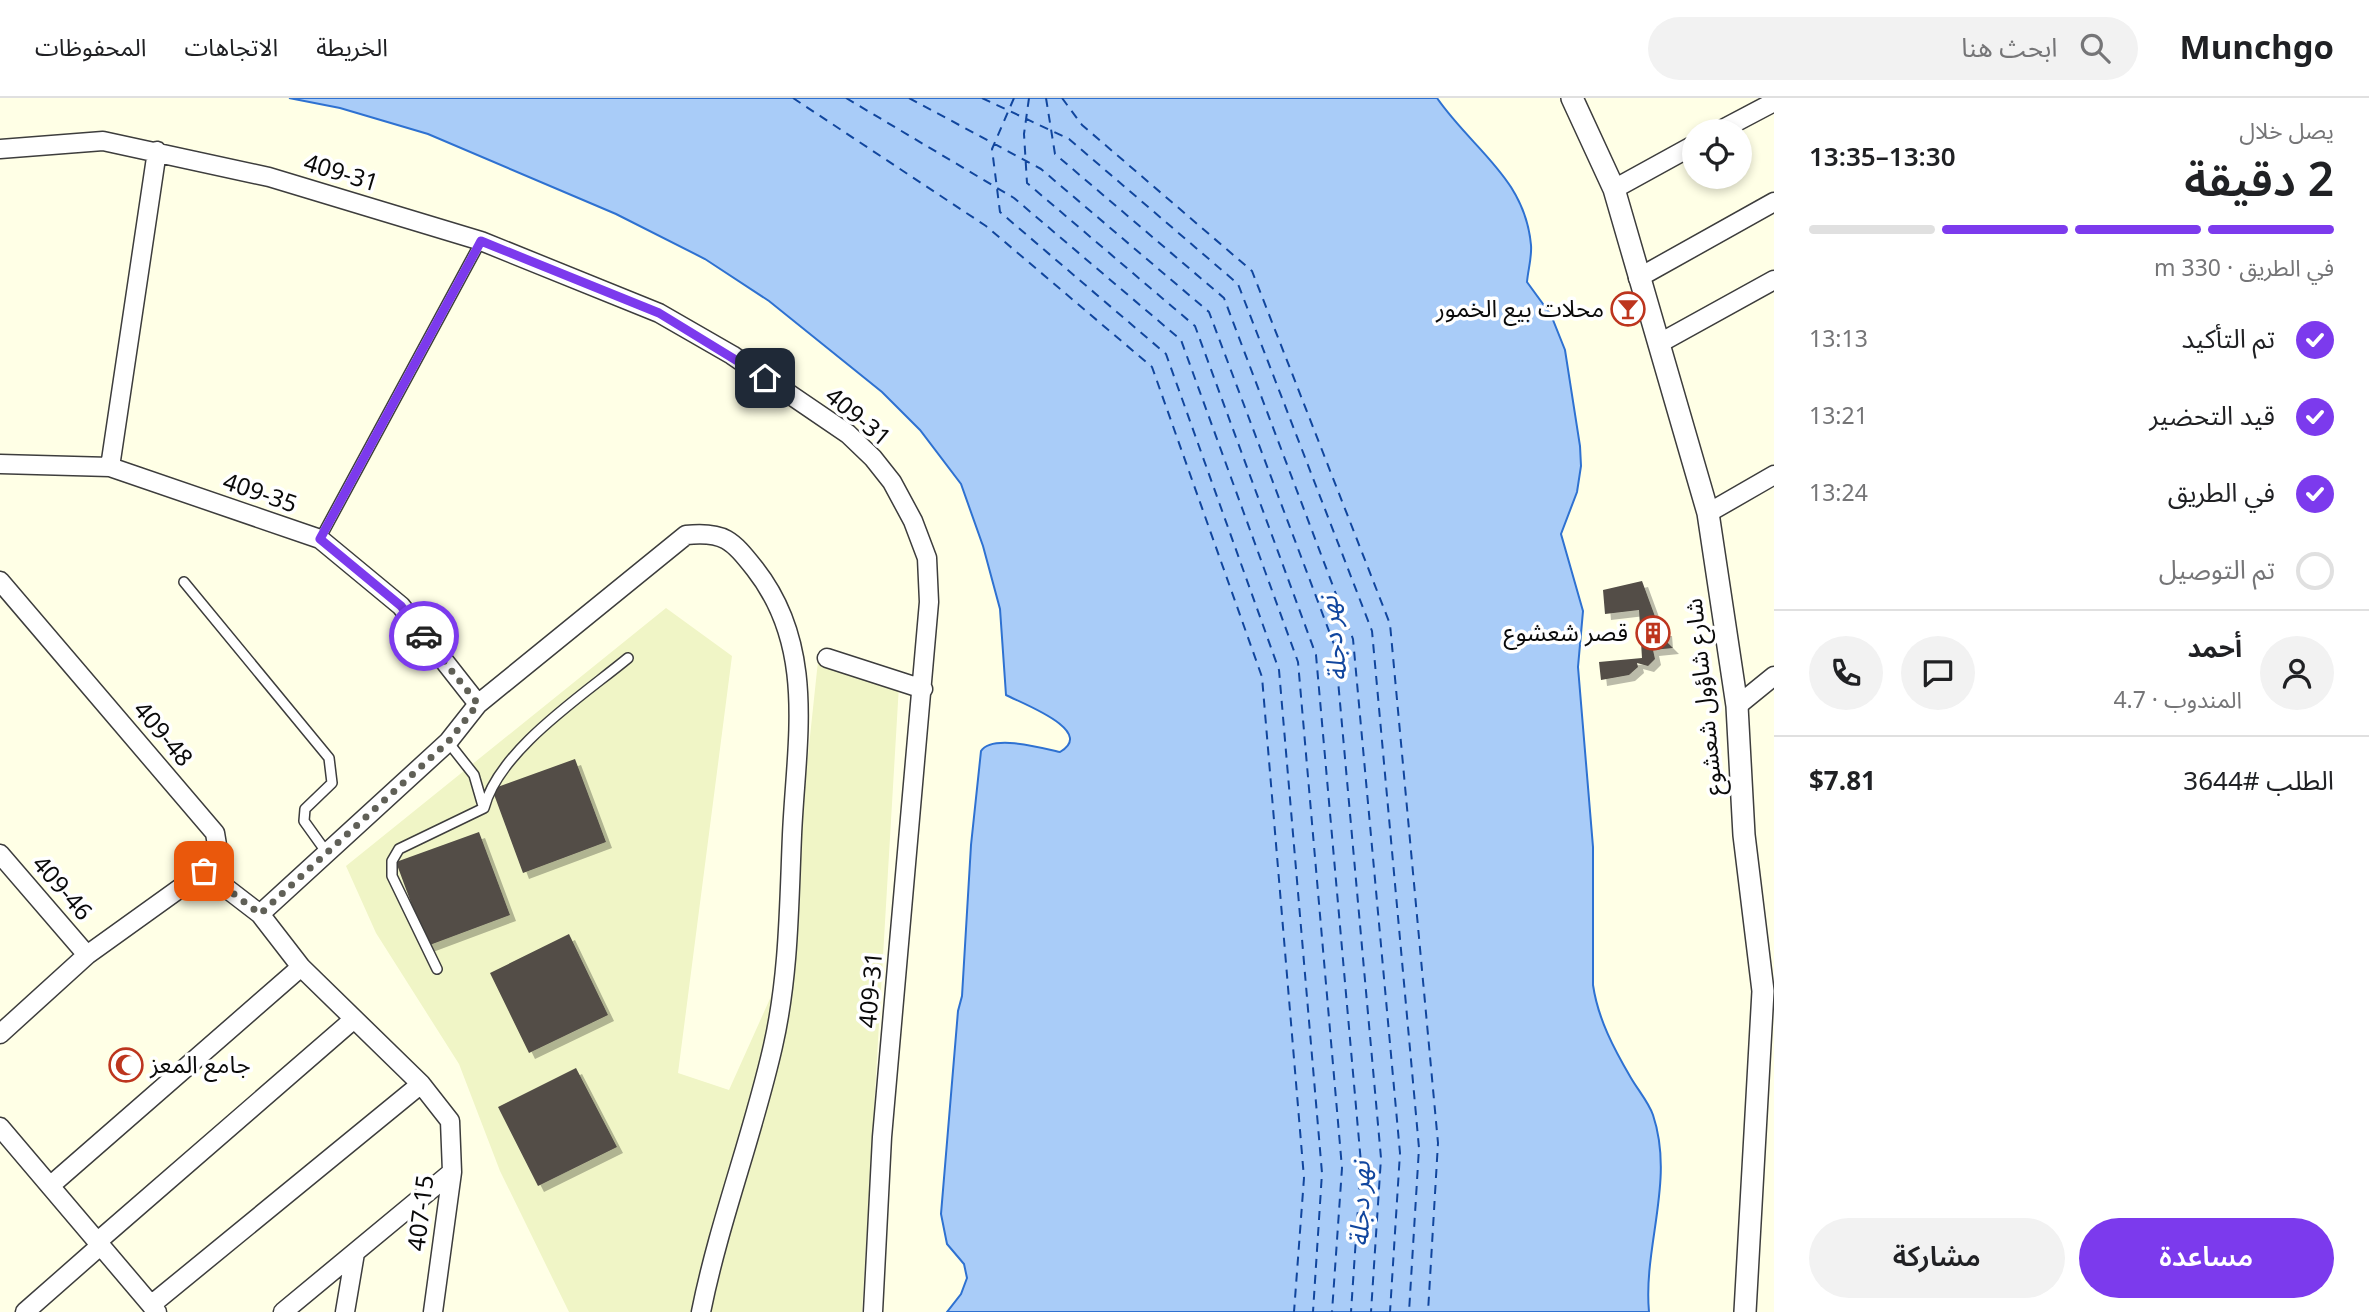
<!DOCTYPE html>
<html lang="ar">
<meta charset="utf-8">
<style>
body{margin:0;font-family:Georgia,"Noto Sans Arabic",serif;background:#f2f2f2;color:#202124;direction:rtl;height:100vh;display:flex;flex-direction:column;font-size:26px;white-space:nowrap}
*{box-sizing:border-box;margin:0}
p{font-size:23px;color:#757577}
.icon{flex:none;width:38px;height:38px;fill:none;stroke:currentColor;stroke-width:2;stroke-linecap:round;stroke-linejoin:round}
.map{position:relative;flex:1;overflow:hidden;direction:ltr}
.sheet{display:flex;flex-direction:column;background:#fff;width:595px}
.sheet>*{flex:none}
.controls{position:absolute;left:1682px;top:21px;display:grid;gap:14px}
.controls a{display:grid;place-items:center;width:70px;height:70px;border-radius:50%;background:#fff;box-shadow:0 4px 10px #0003;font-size:35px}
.pin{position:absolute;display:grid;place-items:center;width:60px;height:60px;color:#fff;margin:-30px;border-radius:14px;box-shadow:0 4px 10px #0006}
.courier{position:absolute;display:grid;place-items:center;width:70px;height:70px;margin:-35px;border:5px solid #7c3aed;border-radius:50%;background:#fff;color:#222;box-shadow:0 2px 9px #0007}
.overview em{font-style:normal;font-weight:600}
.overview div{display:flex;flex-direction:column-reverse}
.overview{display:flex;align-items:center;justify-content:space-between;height:119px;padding:0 35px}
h1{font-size:46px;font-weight:600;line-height:52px}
.bar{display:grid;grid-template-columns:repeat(4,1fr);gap:10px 7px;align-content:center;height:84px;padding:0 35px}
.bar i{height:9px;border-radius:5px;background:#e0e0e0}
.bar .selected{background:#7c3aed}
.bar p{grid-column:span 4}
.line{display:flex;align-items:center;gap:18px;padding:0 35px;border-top:2px solid #e0e0e0}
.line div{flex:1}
.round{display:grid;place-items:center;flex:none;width:74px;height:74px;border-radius:37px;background:#f2f2f2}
ol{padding:0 35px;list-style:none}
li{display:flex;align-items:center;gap:21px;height:77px}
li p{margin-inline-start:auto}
li .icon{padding:7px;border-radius:50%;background:#7c3aed;color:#fff;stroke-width:4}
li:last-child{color:#757577}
li i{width:38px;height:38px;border:4px solid #e0e0e0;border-radius:50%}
.button{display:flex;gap:14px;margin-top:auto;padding:14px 35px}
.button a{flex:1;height:80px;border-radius:42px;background:#7c3aed;color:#fff;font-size:28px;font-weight:600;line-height:80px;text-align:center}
.button a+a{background:#f2f2f2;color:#202124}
header{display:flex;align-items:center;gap:42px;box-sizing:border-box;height:98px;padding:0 35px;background:#fff;border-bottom:2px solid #e0e0e0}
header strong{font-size:33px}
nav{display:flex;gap:38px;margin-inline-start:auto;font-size:24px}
.search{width:490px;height:63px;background:#f2f2f2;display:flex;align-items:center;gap:18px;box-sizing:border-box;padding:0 24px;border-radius:38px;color:#757577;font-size:26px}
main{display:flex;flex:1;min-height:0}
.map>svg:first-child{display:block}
</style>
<header>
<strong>Munchgo</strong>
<div class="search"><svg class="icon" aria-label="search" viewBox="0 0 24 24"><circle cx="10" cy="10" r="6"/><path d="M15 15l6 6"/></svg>ابحث هنا</div>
<nav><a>الخريطة</a><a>الاتجاهات</a><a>المحفوظات</a></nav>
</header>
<main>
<section class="sheet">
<div class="overview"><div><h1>2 دقيقة</h1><p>يصل خلال</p></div><em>13:30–13:35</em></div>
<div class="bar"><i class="selected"></i><i class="selected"></i><i class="selected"></i><i></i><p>في الطريق · 330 m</p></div>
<ol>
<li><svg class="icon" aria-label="check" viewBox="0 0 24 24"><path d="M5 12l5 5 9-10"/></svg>تم التأكيد<p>13:13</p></li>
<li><svg class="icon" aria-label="check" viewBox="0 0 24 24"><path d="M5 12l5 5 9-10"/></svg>قيد التحضير<p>13:21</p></li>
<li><svg class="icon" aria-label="check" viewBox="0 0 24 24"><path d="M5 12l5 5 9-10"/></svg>في الطريق<p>13:24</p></li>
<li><i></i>تم التوصيل</li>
</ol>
<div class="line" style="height:126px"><a class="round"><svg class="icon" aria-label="person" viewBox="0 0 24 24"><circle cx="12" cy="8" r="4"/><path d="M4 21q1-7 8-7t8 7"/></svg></a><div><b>أحمد</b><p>المندوب · 4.7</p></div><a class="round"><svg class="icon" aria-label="chat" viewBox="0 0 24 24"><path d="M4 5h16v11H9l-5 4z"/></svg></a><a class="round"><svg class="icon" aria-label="phone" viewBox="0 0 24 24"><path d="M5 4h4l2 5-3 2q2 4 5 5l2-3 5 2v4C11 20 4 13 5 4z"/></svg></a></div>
<div class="line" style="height:91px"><div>الطلب #3644</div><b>$7.81</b></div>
<div class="button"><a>مساعدة</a><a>مشاركة</a></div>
</section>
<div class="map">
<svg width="1774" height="1214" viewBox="0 0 1774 1214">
<defs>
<filter id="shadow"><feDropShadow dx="6" dy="6" stdDeviation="0" flood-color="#0004"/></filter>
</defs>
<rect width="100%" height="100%" fill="#ffffe6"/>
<path fill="#f0f5c6" d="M666,510L732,558L678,975L729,992L786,865L818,563L899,587L862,1214H569L500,1073L459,966L376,835L346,768Z"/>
<path fill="#a9ccf8" stroke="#2e71d1" stroke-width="2" d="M289,0H1437C1473,52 1525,80 1531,147C1532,159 1528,172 1527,184L1551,217L1565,252L1580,348L1581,368L1577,394L1561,436L1583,513L1578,569L1593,749V887C1598,921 1614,951 1631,980C1638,992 1649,1005 1653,1017C1675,1083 1643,1148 1649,1214H947L961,1196L967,1180L964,1166L947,1146L941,1116L958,913L962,898L971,747L981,653C992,636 1043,650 1060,654C1097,633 1021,605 1006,597L1000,511L983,448L961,386L920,332L882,294L769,203L705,161L616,116L428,36L340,10Z"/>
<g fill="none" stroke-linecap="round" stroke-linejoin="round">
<path stroke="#11469e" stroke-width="2" stroke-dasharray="9 7" stroke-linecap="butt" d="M793,0L986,128L1152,269L1262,579L1304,1080L1294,1214
M846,0L1014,100L1181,242L1298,564L1342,1070L1332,1214
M909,0L1041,71L1209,214L1335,549L1381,1060L1371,1214
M982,0L1069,41L1238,186L1372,533L1419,1050L1409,1214
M1014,0L992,51L1000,114L1166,256L1279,572L1322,1075L1313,1214
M1029,0L1024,36L1027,85L1195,228L1316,557L1361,1065L1351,1214
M1046,0L1055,56L1224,200L1353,541L1400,1055L1390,1214
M1062,0L1082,27L1252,173L1390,526L1438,1045L1428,1214"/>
</g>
<path fill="#524d46" filter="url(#shadow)" d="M1642,483L1660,532H1666L1667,544L1673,550L1653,552L1655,561L1648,568L1637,565L1638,569L1629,577L1601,582L1599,564L1642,560L1639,512L1605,516L1603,492Z
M575,661L606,744L523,775L492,691Z
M479,734L510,817L427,848L396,764Z
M569,836L608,917L529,955L490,875Z
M576,970L617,1049L538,1088L498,1009Z"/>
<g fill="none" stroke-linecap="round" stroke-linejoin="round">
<defs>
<path id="service" d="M320,441L481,143
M184,484L329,660L332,685L305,711L304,723L327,755
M448,644L474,677L483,708
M437,871L392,778V763L399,751L484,710C499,652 582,598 628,560"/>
<path id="minor" d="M1719,33L1774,4
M0,51L103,43L269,79L481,143L659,215L732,257L848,336L873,360L892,384L913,423L927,460L929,504L882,1039L873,1214
M1614,91L1694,47
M1638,180L1774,104
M1658,246L1774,182
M0,366L110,369L320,441L401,508L478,606
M110,369L157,53
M1708,415L1774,377
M0,483L215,735L218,753L204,773L260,816L301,869L421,986L450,1023L452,1074L433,1214
M827,560L923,591
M1737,608L1774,578
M0,756L87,857
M260,816L448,644L478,606L686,437C724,433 732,442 755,471C817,550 796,644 792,737C789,807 789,878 773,948C753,1037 719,1124 701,1214
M0,936L87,857L204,773
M0,1029L157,1214
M50,1088L301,869
M97,1144L354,921
M151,1207L421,986
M25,1214L100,1148
M283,1214L452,1074
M345,1214L355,1155"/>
<path id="tertiary" d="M1572,0L1614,91L1708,415L1737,608L1744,737L1763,893L1745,1214"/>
</defs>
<use href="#service" stroke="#3d3d3d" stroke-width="12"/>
<use href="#minor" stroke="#3d3d3d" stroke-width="21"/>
<use href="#tertiary" stroke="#3d3d3d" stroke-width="24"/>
<use href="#service" stroke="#fff" stroke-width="9"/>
<use href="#minor" stroke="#fff" stroke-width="18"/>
<use href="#tertiary" stroke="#fff" stroke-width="21"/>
</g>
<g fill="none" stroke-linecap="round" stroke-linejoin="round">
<path stroke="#606057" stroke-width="7" stroke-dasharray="0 12.6" d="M204,773L260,816L448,644L478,606L424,538"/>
<path stroke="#7c3aed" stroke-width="9" d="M424,538L401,508L320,441L481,143L659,215L765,280"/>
</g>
<defs>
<symbol id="bar-ring" viewBox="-11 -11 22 22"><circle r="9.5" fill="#fff" stroke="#bd351e" stroke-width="1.5"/><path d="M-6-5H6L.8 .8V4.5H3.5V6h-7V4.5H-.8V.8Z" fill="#bd351e"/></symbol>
<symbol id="building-ring" viewBox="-11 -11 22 22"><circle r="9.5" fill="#fff" stroke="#bd351e" stroke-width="1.5"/><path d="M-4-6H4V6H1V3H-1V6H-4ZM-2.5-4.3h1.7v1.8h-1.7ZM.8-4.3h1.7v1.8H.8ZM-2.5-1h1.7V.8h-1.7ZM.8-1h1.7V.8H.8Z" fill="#bd351e"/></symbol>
<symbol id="mosque-ring" viewBox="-11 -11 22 22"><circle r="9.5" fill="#fff" stroke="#bd351e" stroke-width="1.5"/><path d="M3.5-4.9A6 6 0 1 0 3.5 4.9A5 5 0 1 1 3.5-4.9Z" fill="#bd351e"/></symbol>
</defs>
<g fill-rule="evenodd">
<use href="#bar-ring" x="1609" y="192" width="38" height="38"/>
<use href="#building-ring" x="1634" y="516" width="38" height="38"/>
<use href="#mosque-ring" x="107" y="948" width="38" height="38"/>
</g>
<g text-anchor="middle" stroke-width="7" stroke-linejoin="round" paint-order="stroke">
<g font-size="24" fill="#0a0a0a" stroke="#fff">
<text transform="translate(341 75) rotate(17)" y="8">409-31</text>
<text transform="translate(858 319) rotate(40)" y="8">409-31</text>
<text transform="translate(260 395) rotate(19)" y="8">409-35</text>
<text transform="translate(1704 599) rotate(-96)" y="8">شارع شاؤول شعشوع</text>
<text transform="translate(163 636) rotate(50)" y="8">409-48</text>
<text transform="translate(62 790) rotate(49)" y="8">409-46</text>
<text transform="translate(871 892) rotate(-85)" y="8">409-31</text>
<text transform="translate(421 1115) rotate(-83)" y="8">407-15</text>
</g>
<g font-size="24" fill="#0a0a0a" stroke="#fff" text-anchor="end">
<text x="1604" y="219">محلات بيع الخمور</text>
<text x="1628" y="543">قصر شعشوع</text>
<text x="150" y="975" text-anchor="start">جامع المعز</text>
</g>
<g font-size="26" font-style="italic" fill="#11469e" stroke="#fff">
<text transform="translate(1333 541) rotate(-97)" y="9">نهر دجلة</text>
<text transform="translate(1360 1106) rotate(-89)" y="9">نهر دجلة</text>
</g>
</g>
</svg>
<div class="controls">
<a><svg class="icon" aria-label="locate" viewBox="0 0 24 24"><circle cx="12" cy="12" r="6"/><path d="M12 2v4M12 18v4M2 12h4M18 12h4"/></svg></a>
</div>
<div class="pin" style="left:204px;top:773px;background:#ea580c"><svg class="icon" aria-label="bag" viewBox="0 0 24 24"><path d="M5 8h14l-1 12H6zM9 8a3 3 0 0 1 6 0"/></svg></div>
<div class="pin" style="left:765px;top:280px;background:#1f2937"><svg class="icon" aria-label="home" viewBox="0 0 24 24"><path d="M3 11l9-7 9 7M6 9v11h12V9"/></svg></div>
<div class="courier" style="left:424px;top:538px"><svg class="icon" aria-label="car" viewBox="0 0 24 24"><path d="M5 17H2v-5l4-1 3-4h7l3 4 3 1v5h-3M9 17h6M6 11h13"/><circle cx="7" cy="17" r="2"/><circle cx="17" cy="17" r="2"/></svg></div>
</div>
</main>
